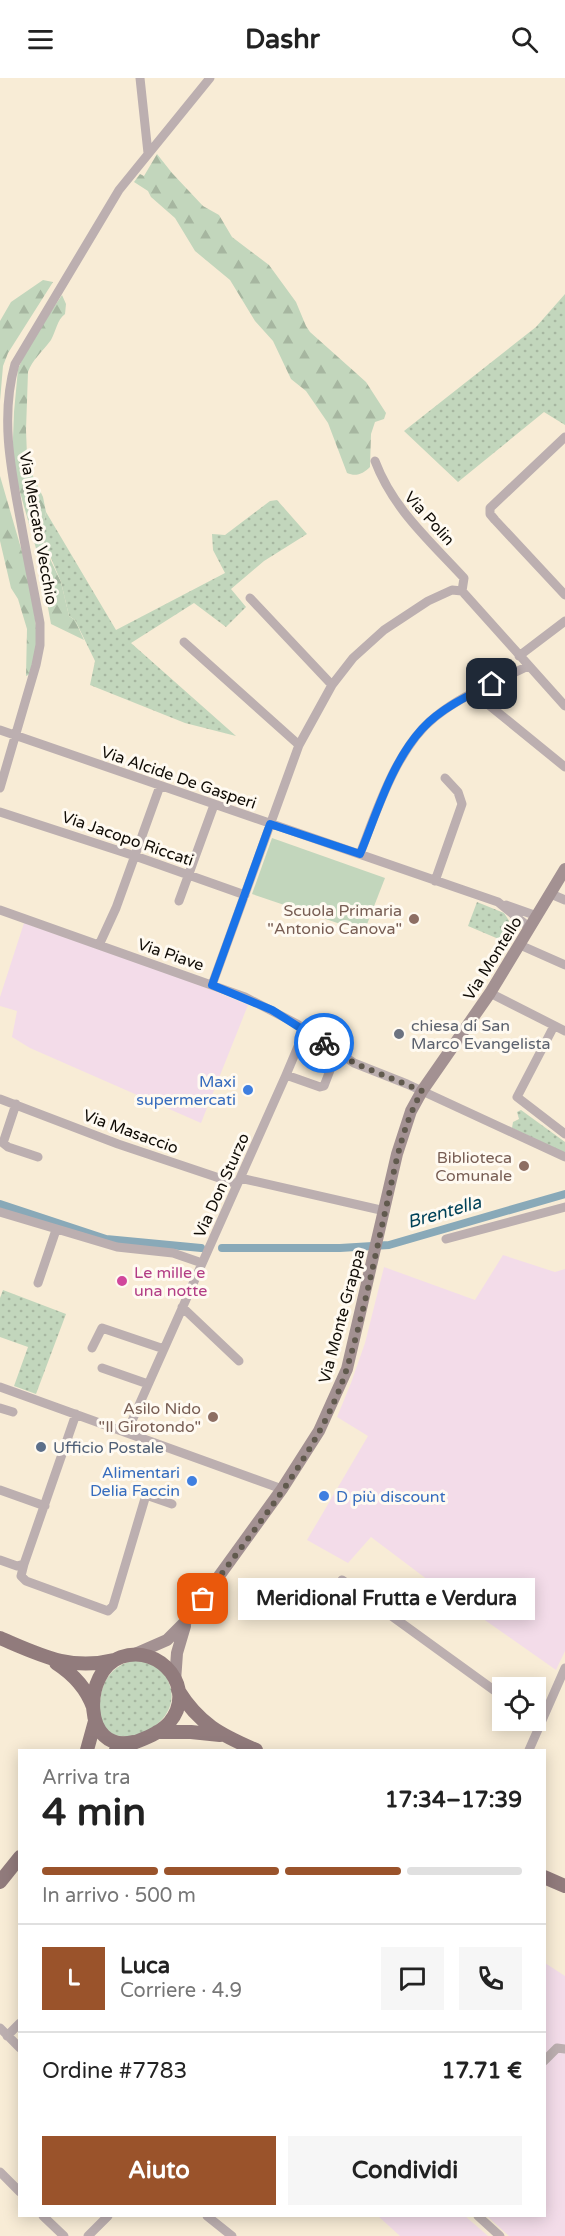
<!DOCTYPE html>
<html lang="it">
<meta charset="utf-8">
<style>
body{margin:0;font-family:"Varela Round",sans-serif;background:#f6f6f6;color:#222;height:100vh;display:flex;flex-direction:column;font-size:22px;white-space:nowrap}
*{box-sizing:border-box;margin:0}
p{font-size:20px;color:#767676}
.icon{flex:none;width:33px;height:33px;fill:none;stroke:currentColor;stroke-width:2;stroke-linecap:round;stroke-linejoin:round}
.map{position:relative;flex:1;overflow:hidden}
.sheet{position:absolute;left:18px;top:1671px;width:528px;height:468px;display:flex;flex-direction:column;background:#fff;border-radius:0px;box-shadow:0 3px 15px #0003}
.sheet>*{flex:none}
.controls{position:absolute;left:492px;top:1599px;display:grid;gap:12px}
.controls a{display:grid;place-items:center;width:54px;height:54px;border-radius:0px;background:#fff;box-shadow:0 3px 15px #0003;font-size:30px}
.pin{position:absolute;display:grid;place-items:center;width:51px;height:51px;color:#fff;margin:-26px;border-radius:12px;box-shadow:0 3px 9px #0006}
.courier{position:absolute;display:grid;place-items:center;width:60px;height:60px;margin:-30px;border:4px solid #1a73e8;border-radius:50%;background:#fff;color:#222;box-shadow:0 2px 8px #0007}
.bubble{position:absolute;height:42px;border-radius:0px;background:#fff;box-shadow:0 3px 15px #0003;font-size:20px;font-weight:700;line-height:42px;text-align:center}
.headline em{font-style:normal;font-weight:700}
.headline div{display:flex;flex-direction:column-reverse}
.headline{display:flex;align-items:center;justify-content:space-between;height:102px;padding:0 24px}
h1{font-size:39px;font-weight:700;line-height:45px}
.bar{display:grid;grid-template-columns:repeat(4,1fr);gap:9px 6px;align-content:center;height:72px;padding:0 24px}
.bar i{height:8px;border-radius:4px;background:#e0e0e0}
.bar .active{background:#9a532b}
.bar p{grid-column:span 4}
.line{display:flex;align-items:center;gap:15px;padding:0 24px;border-top:2px solid #e0e0e0}
.line div{flex:1}
.round{display:grid;place-items:center;flex:none;width:63px;height:63px;border-radius:0px;background:#f6f6f6}
.cta{display:flex;gap:12px;margin-top:auto;padding:12px 24px}
.cta a{flex:1;height:69px;border-radius:0px;background:#9a532b;color:#fff;font-size:24px;font-weight:700;line-height:69px;text-align:center}
.cta a+a{background:#f6f6f6;color:#222}
header{display:flex;justify-content:space-between;align-items:center;height:78px;padding:0 24px;background:#fff;font-size:27px;font-weight:700}
.map>svg:first-child{display:block}
</style>
<header><svg class="icon" aria-label="menu" viewBox="0 0 24 24"><path d="M4 6h16M4 12h16M4 18h16"/></svg>Dashr<svg class="icon" aria-label="search" viewBox="0 0 24 24"><circle cx="10" cy="10" r="6"/><path d="M15 15l6 6"/></svg></header>
<div class="map">
<svg width="565" height="2158" viewBox="0 0 565 2158">
<defs>
<pattern id="green-dots" width="8" height="8" patternUnits="userSpaceOnUse" patternTransform="scale(1.5)"><rect width="8" height="8" fill="#c2d6bc"/><path d="M2 2h.1M6 6h.1" fill="none" stroke="#a6b6a0" stroke-width="1.8" stroke-linecap="round"/></pattern>
<pattern id="forest-firs" width="22" height="20" patternUnits="userSpaceOnUse" patternTransform="scale(1.5)"><rect width="22" height="20" fill="#c2d6bc"/><path d="M5 1l3.5 6h-7zM16 11l3.5 6h-7z" fill="#a6b6a0"/></pattern>
</defs>
<rect width="100%" height="100%" fill="#f8ecd6"/>
<path fill="#f3dce9" d="M24,845L190,903L248,927L201,1045L30,970L12,959L17,933L0,928V919Z
M503,1177L555,1194L565,1191V1573L556,1592L428,1502L371,1459L348,1485L307,1462L368,1358L337,1339L351,1305L365,1265L384,1189L475,1222Z
M545,1885L565,1898V2158H509L487,2138H544Z
M378,2138H465L488,2158H400Z"/>
<path fill="url(#green-dots)" d="M565,216V347L544,334L458,404L404,353L536,249Z
M277,422L307,456L264,483L231,511L246,529L226,549L194,525L131,565L236,658L185,645L90,607L95,583L75,542L69,538L61,504L43,461L42,452L46,434L116,552L225,495L213,472L212,456L225,457L270,423Z
M477,824L504,835L515,852L508,865L468,848Z
M521,1032L565,1064V1075L512,1050L513,1044L519,1041L517,1034Z
M3,1212L66,1236L36,1316L14,1308L28,1269L0,1259V1220Z
M136,1582C153,1585 165,1590 170,1608C184,1652 102,1683 100,1633C99,1607 109,1587 136,1582Z"/>
<path fill="url(#forest-firs)" d="M157,76L172,95L203,128L219,137L232,159L269,187L296,224L306,248L310,254L366,304L386,335L384,341L375,344L371,356L370,389C363,396 356,399 347,395L328,345L306,313L291,301L273,263L255,243L230,202L195,173L175,140L151,119L148,113L134,104L140,96L144,98Z
M43,202L53,204L8,275L3,288L0,323V243L11,224Z
M62,217L66,226L65,236C57,242 56,253 51,262C43,273 32,282 28,294L26,352L27,378L32,396L43,419L46,434L42,452L44,468L61,504L69,538L75,542L84,562L51,546L39,481L12,386L14,334L18,291L28,268Z
M0,398L25,484L34,533L38,563L30,596L26,598L27,551L18,521L11,510L0,463Z"/>
<path fill="#c2d6bc" d="M272,760L385,800L364,854L252,816Z"/>
<g fill="none" stroke-linecap="round" stroke-linejoin="round">
<path stroke="#89a9b8" stroke-width="8" d="M0,1126L106,1161L201,1170
M222,1170H340L389,1167L565,1116"/>
<path stroke="#bcafb0" stroke-width="9" d="M140,0L148,75
M565,359L490,430V436L495,442L565,517
M375,383C393,431 430,463 464,500L462,513
M250,520L332,607
M184,564L299,667
M519,578L565,543
M474,615L565,689
M0,652L498,824L530,850
M0,710L36,587L40,567V545C34,512 27,479 21,445C11,392 0,339 15,286L119,112L210,0
M0,734L135,778L245,817
M360,776C377,732 397,669 435,639C462,617 496,604 528,588
M435,803L462,726L458,714L445,700
M551,816L565,822
M179,823L214,727
M506,827L537,838
M0,832L245,919L297,946L354,985L407,1006L565,1079
M99,867L116,830L160,708
M520,867L565,887
M212,907L299,667L332,607L353,580L384,552L428,523L452,512L462,513L565,628
M490,915L565,953
M554,948L517,1019L565,1056
M305,952L286,997L320,1009L324,1008L337,974
M0,1021L118,1066L237,1106
M16,1026L3,1065L8,1069L38,1079
M240,1100L385,1133
M0,1134L117,1169L173,1175L202,1185
M446,1161L565,1129
M38,1205L56,1152
M182,1229L239,1283
M92,1270L102,1250L164,1271
M102,1290L148,1306
M0,1309L282,1411
M0,1330L13,1334
M127,1354L286,997
M0,1412L45,1428
M0,1482L17,1488L24,1486L76,1336
M24,1486L21,1498L26,1503L108,1533L113,1528L146,1417L172,1426
M342,1502L502,1618
M529,1672L565,1590
M0,1950L20,1970
M7,1958L20,1945
M544,1983L557,1970L565,1971
M0,2094L20,2114
M43,2138L64,2158
M207,2138L232,2158
M478,2138L500,2158
M88,2158L108,2138"/>
<path stroke="#a39192" stroke-width="12" d="M135,1576L167,1562L188,1541L282,1411L319,1353L347,1291L397,1076L411,1033L422,1013L490,915L565,791
M175,1603L177,1575L185,1548"/>
<path stroke="#917b7c" stroke-width="14" d="M0,1560C40,1577 70,1593 114,1582
M56,1585C73,1596 86,1609 93,1629
M178,1612C199,1646 221,1657 256,1672
M157,1654H191L220,1657
M87,1672L95,1643
M116,1672C133,1664 156,1659 169,1645C198,1612 161,1565 121,1579C82,1593 82,1676 133,1664
M544,1799L565,1808
M0,1804L20,1779"/>
</g>
<g fill="none" stroke-linecap="round" stroke-linejoin="round">
<path stroke="#615a4e" stroke-width="6" stroke-dasharray="0 10.8" d="M203,1521C252,1454 323,1369 347,1290C363,1238 374,1183 386,1130C395,1090 401,1050 422,1013L354,985L324,965"/>
<path stroke="#1a73e8" stroke-width="8" d="M324,965L272,932L212,907L270,746L360,776C377,735 391,685 422,651C440,631 467,618 492,606"/>
</g>
<g fill="#8d6e63" stroke="#fffaf1" stroke-width="2">
<circle cx="414" cy="841" r="6"/>
<circle cx="524" cy="1088" r="6"/>
<circle cx="213" cy="1339" r="6"/>
</g>
<circle fill="#6b7280" stroke="#fffaf1" stroke-width="2" cx="399" cy="956" r="6"/>
<g fill="#3f7fe0" stroke="#fffaf1" stroke-width="2">
<circle cx="248" cy="1012" r="6"/>
<circle cx="192" cy="1403" r="6"/>
<circle cx="324" cy="1418" r="6"/>
</g>
<circle fill="#d1479c" stroke="#fffaf1" stroke-width="2" cx="122" cy="1203" r="6"/>
<circle fill="#5c6f8a" stroke="#fffaf1" stroke-width="2" cx="41" cy="1369" r="6"/>
<g text-anchor="middle" stroke-width="6" stroke-linejoin="round" paint-order="stroke">
<g font-size="16" fill="#0f0b05" stroke="#fffaf1">
<text transform="translate(430 440) rotate(48)" y="6">Via Polin</text>
<text transform="translate(39 450) rotate(80)" y="6">Via Mercato Vecchio</text>
<text transform="translate(179 699) rotate(19)" y="6">Via Alcide De Gasperi</text>
<text transform="translate(128 760) rotate(19)" y="6">Via Jacopo Riccati</text>
<text transform="translate(171 876) rotate(19)" y="6">Via Piave</text>
<text transform="translate(492 880) rotate(-58)" y="6">Via Montello</text>
<text transform="translate(131 1053) rotate(20)" y="6">Via Masaccio</text>
<text transform="translate(221 1107) rotate(-66)" y="6">Via Don Sturzo</text>
<text transform="translate(341 1238) rotate(-75)" y="6">Via Monte Grappa</text>
</g>
<g font-size="16" fill="#785e54" stroke="#fffaf1" text-anchor="end">
<text x="402" y="838">Scuola Primaria<tspan x="402" dy="18">"Antonio Canova"</tspan></text>
<text x="512" y="1085">Biblioteca<tspan x="512" dy="18">Comunale</tspan></text>
<text x="201" y="1336">Asilo Nido<tspan x="201" dy="18">"Il Girotondo"</tspan></text>
</g>
<g font-size="16" fill="#5b616d" stroke="#fffaf1" text-anchor="start">
<text x="411" y="953">chiesa di San<tspan x="411" dy="18">Marco Evangelista</tspan></text>
</g>
<g font-size="16" fill="#366cbe" stroke="#fffaf1" text-anchor="end">
<text x="236" y="1009">Maxi<tspan x="236" dy="18">supermercati</tspan></text>
<text x="180" y="1400">Alimentari<tspan x="180" dy="18">Delia Faccin</tspan></text>
<text x="336" y="1424" text-anchor="start">D più discount</text>
</g>
<g font-size="16" fill="#b23c85" stroke="#fffaf1" text-anchor="start">
<text x="134" y="1200">Le mille e<tspan x="134" dy="18">una notte</tspan></text>
</g>
<g font-size="16" fill="#4e5e75" stroke="#fffaf1" text-anchor="start">
<text x="53" y="1375">Ufficio Postale</text>
</g>
<g font-size="18" font-style="italic" fill="#004259" stroke="#fffaf1">
<text transform="translate(444 1134) rotate(-16)" y="6">Brentella</text>
</g>
</g>
</svg>
<div class="controls">
<a><svg class="icon" aria-label="locate" viewBox="0 0 24 24"><circle cx="12" cy="12" r="6"/><path d="M12 2v4M12 18v4M2 12h4M18 12h4"/></svg></a>
</div>
<div class="pin" style="left:203px;top:1521px;background:#ea580c"><svg class="icon" aria-label="bag" viewBox="0 0 24 24"><path d="M5 8h14l-1 12H6zM9 8a3 3 0 0 1 6 0"/></svg></div>
<div class="pin" style="left:492px;top:606px;background:#1f2937"><svg class="icon" aria-label="home" viewBox="0 0 24 24"><path d="M3 11l9-7 9 7M6 9v11h12V9"/></svg></div>
<div class="courier" style="left:324px;top:965px"><svg class="icon" aria-label="bike" viewBox="0 0 24 24"><circle cx="6" cy="16" r="4"/><circle cx="18" cy="16" r="4"/><path d="M6 16l4-8h5l3 8M10 8l3 8H6M13 5h3"/></svg></div>
<div class="bubble" style="left:238px;top:1500px;width:297px">Meridional Frutta e Verdura</div>
<section class="sheet">
<div class="headline"><div><h1>4 min</h1><p>Arriva tra</p></div><em>17:34–17:39</em></div>
<div class="bar"><i class="active"></i><i class="active"></i><i class="active"></i><i></i><p>In arrivo · 500 m</p></div>
<div class="line" style="height:108px"><b class="round" style="background:#9a532b;color:#fff">L</b><div><b>Luca</b><p>Corriere · 4.9</p></div><a class="round"><svg class="icon" aria-label="chat" viewBox="0 0 24 24"><path d="M4 5h16v11H9l-5 4z"/></svg></a><a class="round"><svg class="icon" aria-label="phone" viewBox="0 0 24 24"><path d="M5 4h4l2 5-3 2q2 4 5 5l2-3 5 2v4C11 20 4 13 5 4z"/></svg></a></div>
<div class="line" style="height:78px"><div>Ordine #7783</div><b>17.71 €</b></div>
<div class="cta"><a>Aiuto</a><a>Condividi</a></div>
</section>
</div>
